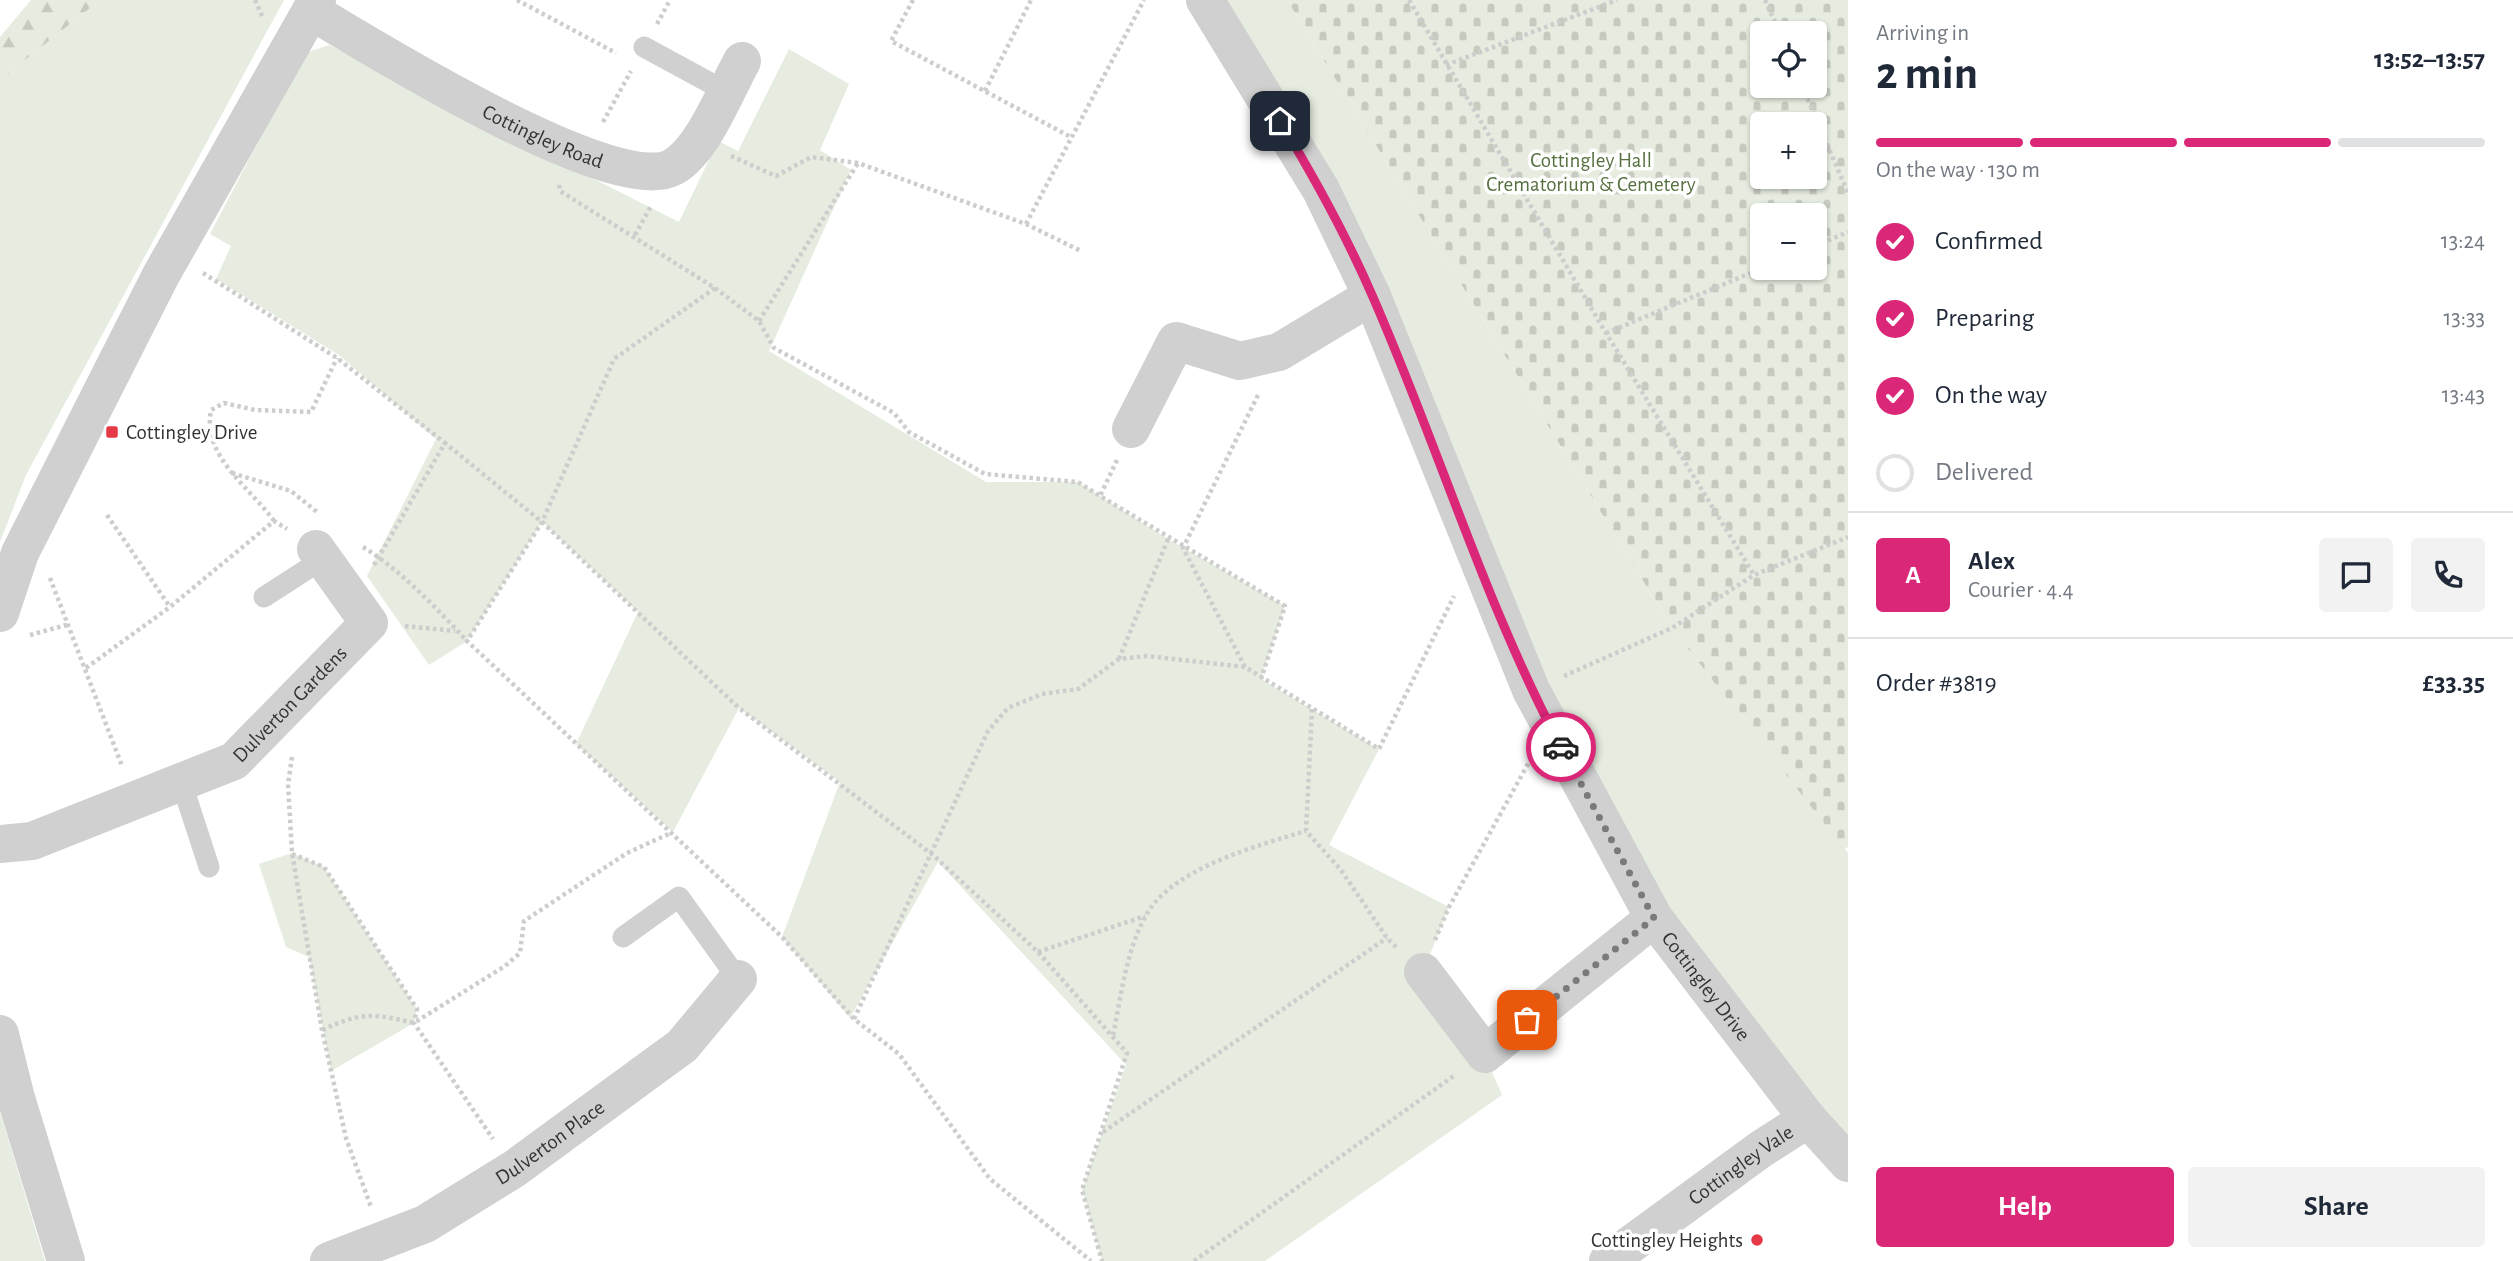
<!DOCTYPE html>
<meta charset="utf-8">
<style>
body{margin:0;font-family:"Alegreya Sans",sans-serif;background:#f2f2f3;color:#1f2937;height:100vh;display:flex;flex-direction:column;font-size:26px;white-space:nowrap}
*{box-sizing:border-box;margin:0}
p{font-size:23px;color:#747a83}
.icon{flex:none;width:38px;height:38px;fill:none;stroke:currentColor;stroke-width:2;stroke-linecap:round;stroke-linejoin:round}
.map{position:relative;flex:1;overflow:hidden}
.sheet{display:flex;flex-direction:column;background:#fff;width:665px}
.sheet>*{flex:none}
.tools{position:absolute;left:1750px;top:21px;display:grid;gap:14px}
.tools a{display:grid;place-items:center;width:77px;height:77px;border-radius:7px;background:#fff;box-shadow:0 2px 5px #0004;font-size:35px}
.pin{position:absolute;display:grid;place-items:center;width:60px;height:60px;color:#fff;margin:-30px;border-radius:14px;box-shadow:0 4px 10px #0006}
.courier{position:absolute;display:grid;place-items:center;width:70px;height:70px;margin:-35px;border:5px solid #db2777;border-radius:50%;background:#fff;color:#222;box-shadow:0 2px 9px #0007}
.head em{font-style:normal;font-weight:700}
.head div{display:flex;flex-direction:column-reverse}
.head{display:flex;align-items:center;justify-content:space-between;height:119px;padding:0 28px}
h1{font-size:46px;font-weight:700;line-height:52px}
.bar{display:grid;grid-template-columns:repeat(4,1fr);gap:10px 7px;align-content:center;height:84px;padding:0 28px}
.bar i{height:9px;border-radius:5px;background:#e0e1e3}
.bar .selected{background:#db2777}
.bar p{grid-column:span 4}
.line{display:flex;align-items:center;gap:18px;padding:0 28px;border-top:2px solid #e0e1e3}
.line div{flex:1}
.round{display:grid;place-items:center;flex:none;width:74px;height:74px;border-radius:7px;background:#f2f2f3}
ol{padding:0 28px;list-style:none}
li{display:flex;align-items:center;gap:21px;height:77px}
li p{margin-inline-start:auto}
li .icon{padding:7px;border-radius:50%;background:#db2777;color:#fff;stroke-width:4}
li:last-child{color:#747a83}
li i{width:38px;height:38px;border:4px solid #e0e1e3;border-radius:50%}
.action{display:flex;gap:14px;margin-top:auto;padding:14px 28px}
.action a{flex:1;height:80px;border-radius:7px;background:#db2777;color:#fff;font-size:28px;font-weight:700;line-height:80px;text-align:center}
.action a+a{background:#f2f2f3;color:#1f2937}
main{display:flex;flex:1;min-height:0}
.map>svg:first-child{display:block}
</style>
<main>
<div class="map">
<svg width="1848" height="1261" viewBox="0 0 1848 1261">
<defs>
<pattern id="forest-firs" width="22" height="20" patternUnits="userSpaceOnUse" patternTransform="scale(1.75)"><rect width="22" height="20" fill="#e6ecdf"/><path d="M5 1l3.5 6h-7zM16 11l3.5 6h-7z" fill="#c6cbc0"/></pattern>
<pattern id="cemetery-stones" width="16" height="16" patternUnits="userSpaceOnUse" patternTransform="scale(1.75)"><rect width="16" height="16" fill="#e6ecdf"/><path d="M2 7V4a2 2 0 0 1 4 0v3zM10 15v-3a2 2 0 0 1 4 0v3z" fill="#c6cbc0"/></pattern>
</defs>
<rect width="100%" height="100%" fill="#fff"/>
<path fill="#e6ecdf" d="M100,0H284L26,475L0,542V80Z
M1205,0H1287L1672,628L1848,853V1163L1654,918L1372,296Z
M329,45L679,222L718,141L738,151L789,49L849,84L820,150L851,170L769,351L986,482H1078L1168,539L1285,606L1261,679L1379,749L1329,845L1449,907L1423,972L1484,1054L1502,1095L1265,1261H1102L1082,1190L1126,1065L938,862L850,1018L782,937L840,782L739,708L673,832L576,744L638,612L542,522L467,641L429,665L367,576L436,439L339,355L216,279L231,246L210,234L305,53Z
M292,853L324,867L417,1009L414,1023L331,1071L309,957L286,947L259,864Z
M0,1112L45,1261H0Z"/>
<path fill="url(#forest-firs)" d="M31,0H100L0,80V37Z"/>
<path fill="url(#cemetery-stones)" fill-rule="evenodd" d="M1287,0H1848V847L1844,849L1672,628ZM1762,33H1815V86H1762ZM1762,124H1815V177H1762ZM1762,215H1815V268H1762Z"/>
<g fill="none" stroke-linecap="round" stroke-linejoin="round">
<path stroke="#cdcdcd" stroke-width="4.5" stroke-dasharray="3.5 3.5" stroke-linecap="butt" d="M255,0L263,18
M517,0L616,53
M913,0L891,41L1069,136
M1409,0L1606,333L1754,575
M1765,0L1780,33
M657,24L670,0
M1446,65L1617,0
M1802,86L1848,193
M985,91L1031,0
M603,122L631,71
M731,156L776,176L811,157L858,163L1026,224L1081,251
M559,185L560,191L715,288L759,321L774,348L894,413L909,432L985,474L1078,482L1100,496
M1026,224L1144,0
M635,235L651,206
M1815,246L1848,232
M203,273L337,358L445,443
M715,288L614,359L542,522L467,641L782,937L854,1019L899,1054L990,1179L1091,1261
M759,321L858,163
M1606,333L1763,268
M1258,395L1183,548L1245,667L1379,749L1454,596
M1117,460L1100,496L1285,606L1261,679
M232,473L291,491L317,512
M107,515L170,607
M274,521C249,486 202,457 211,410L224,403L255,410L311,412L337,358
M363,547C402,571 436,608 467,641
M374,565L445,443L542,522L739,708L933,855L1038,952L1127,1053L1082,1190L1102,1261
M50,578L122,766
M405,626L455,631
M30,635L70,624
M1119,659L1168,539
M86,668L170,607L274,521L287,529
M1564,676L1672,628L1754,575L1848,537
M1312,709L1306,831L1341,870L1387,938L1398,949
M292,757L288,784L292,853L322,1030L346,1138L371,1207
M292,854L324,867L417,1009L414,1023L493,1139
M1435,940L1449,907L1529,762
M1038,952L1145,916
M854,1019L988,731L1008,708L1042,694L1078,689L1119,659L1147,656L1245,667
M322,1030C362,1012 372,1013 414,1023L505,966L520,953L524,921L627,853L673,832
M1113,1035C1121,997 1126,952 1145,917C1171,868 1257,846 1306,831
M1103,1132L1387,938
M1194,1261L1455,1075"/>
<path stroke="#d0d0d0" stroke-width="21" d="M644,47L725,91
M264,597L323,559
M181,781L209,867
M623,937L679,897L738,979"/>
<g stroke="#d0d0d0" stroke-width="38">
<path id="s1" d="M1205,0L1321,190L1372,296L1531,690L1654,918L1808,1119L1848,1163"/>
<path id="s2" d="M311,11C368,45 617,200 673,167C703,150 725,92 742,61"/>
<path d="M1131,429L1176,341L1240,361L1279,352L1372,296"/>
<path d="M0,613L20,553L161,275L317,0"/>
<path id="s3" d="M0,844L32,841L234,761L369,623L316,549"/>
<path d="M1423,972L1485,1054L1654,918"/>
<path d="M0,1034L16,1098L66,1261"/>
<path id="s4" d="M329,1261L425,1224L514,1169L682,1046L738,979"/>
<path id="s5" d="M1608,1261L1761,1149L1808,1119"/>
</g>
</g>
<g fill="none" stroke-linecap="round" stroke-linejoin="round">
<path stroke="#7a7a7a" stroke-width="7" stroke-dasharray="0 12.6" d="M1527,1020L1654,918L1561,747"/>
<path stroke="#db2777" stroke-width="9" d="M1280,121C1314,177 1346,235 1372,295C1438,445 1484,602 1561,747"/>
</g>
<g fill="#e63946" stroke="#fff" stroke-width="2.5">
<rect x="105" y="425" width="14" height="14" rx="3.5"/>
<circle cx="1757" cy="1240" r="7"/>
</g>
<g text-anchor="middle" stroke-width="7" stroke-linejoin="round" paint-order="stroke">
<g font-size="21" fill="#333" stroke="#fff">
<text dy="7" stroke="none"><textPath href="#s2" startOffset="264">Cottingley Road</textPath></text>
<text dy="7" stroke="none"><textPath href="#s3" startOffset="329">Dulverton Gardens</textPath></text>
<text dy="7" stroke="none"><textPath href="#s1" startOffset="1110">Cottingley Drive</textPath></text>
<text dy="7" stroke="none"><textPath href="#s4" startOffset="252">Dulverton Place</textPath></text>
<text dy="7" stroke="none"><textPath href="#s5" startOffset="164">Cottingley Vale</textPath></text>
</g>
<g font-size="21" fill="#56703f" stroke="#fff">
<text x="1591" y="167">Cottingley Hall<tspan x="1591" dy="24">Crematorium &amp; Cemetery</tspan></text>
</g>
<g font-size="21" fill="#333" stroke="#fff" text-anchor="start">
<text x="126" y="439">Cottingley Drive</text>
<text x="1743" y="1247" text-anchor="end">Cottingley Heights</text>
</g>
</g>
</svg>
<div class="tools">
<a><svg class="icon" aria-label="locate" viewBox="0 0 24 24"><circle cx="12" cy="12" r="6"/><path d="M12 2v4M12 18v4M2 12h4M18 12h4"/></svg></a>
<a>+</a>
<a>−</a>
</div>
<div class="pin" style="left:1527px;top:1020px;background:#ea580c"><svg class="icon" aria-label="bag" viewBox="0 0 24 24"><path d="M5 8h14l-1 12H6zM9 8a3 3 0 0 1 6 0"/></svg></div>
<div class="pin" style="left:1280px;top:121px;background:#1f2937"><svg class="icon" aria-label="home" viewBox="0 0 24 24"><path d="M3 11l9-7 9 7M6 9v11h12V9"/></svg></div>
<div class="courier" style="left:1561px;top:747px"><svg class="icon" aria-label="car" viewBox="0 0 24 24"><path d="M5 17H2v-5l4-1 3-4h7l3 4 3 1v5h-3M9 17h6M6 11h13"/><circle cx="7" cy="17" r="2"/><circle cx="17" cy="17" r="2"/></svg></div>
</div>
<section class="sheet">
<div class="head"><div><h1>2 min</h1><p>Arriving in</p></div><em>13:52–13:57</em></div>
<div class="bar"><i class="selected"></i><i class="selected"></i><i class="selected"></i><i></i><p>On the way · 130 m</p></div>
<ol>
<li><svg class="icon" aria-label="check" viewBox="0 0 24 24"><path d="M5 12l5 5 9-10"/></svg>Confirmed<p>13:24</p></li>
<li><svg class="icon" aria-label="check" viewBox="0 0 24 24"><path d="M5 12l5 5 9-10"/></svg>Preparing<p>13:33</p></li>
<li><svg class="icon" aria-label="check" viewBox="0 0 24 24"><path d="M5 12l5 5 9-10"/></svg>On the way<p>13:43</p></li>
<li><i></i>Delivered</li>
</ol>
<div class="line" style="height:126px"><b class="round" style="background:#db2777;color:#fff">A</b><div><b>Alex</b><p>Courier · 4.4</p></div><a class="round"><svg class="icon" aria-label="chat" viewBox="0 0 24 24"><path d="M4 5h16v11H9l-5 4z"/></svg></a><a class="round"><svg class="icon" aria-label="phone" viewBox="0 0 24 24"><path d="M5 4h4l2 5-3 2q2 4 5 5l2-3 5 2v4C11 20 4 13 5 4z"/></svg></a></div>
<div class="line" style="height:91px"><div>Order #3819</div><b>£33.35</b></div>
<div class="action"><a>Help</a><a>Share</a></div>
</section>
</main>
